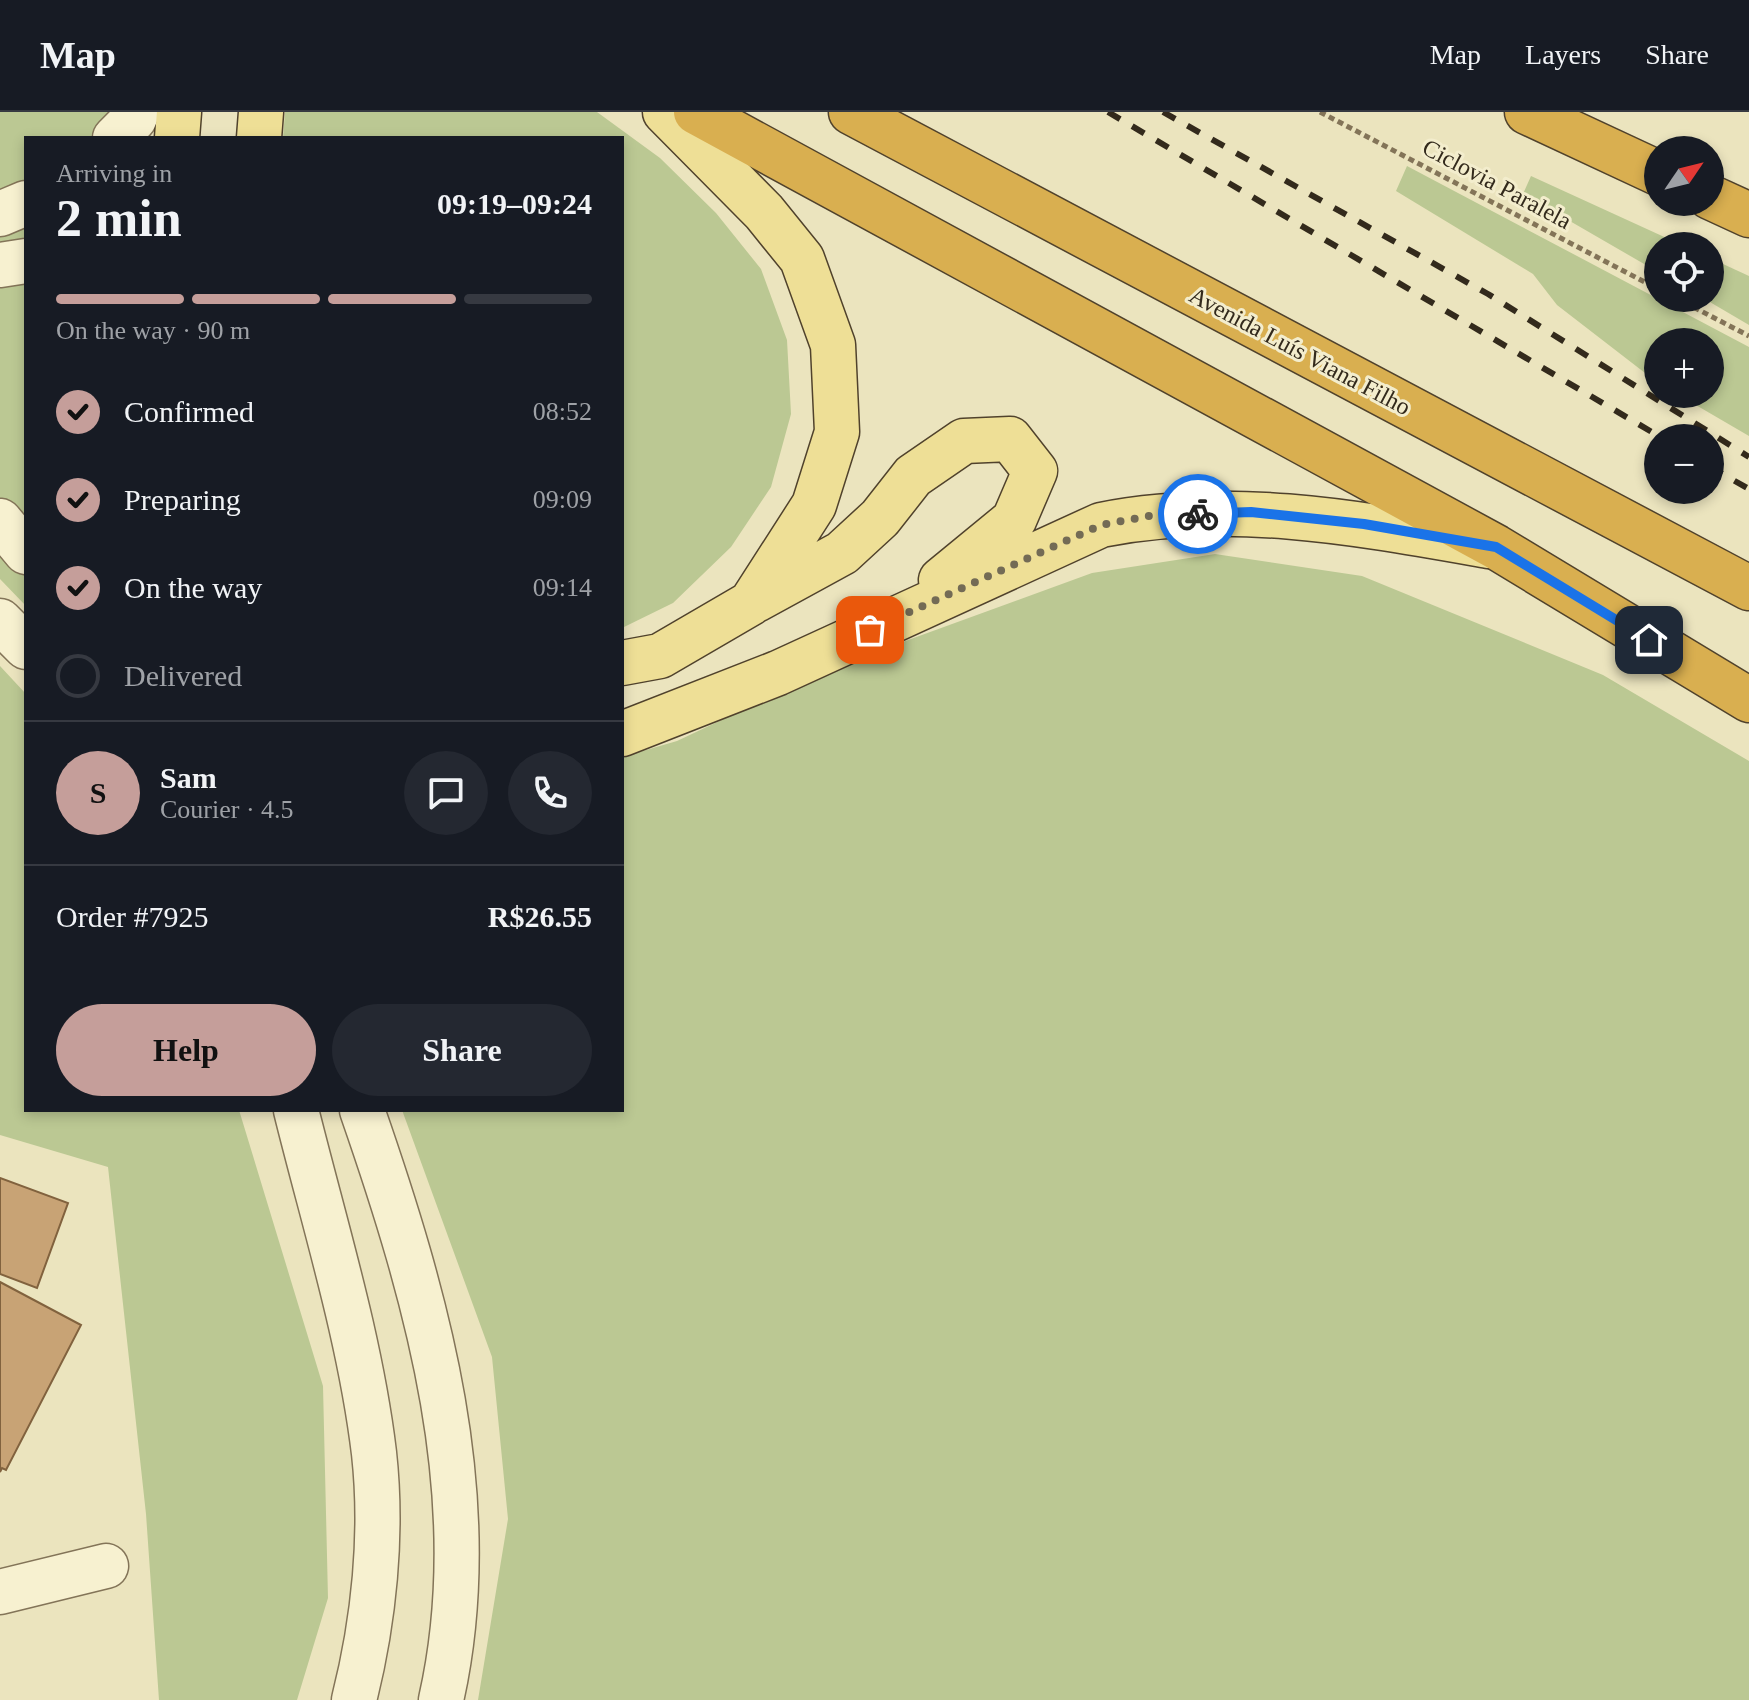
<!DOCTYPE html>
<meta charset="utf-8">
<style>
body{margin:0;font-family:"Times New Roman",serif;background:#242831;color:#f1f3f6;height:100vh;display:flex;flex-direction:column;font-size:30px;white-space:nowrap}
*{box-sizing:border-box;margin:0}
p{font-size:26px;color:#9ea1a6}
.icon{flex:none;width:44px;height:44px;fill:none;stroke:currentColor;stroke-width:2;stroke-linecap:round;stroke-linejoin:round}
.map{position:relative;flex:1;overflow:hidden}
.details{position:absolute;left:24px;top:24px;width:600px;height:976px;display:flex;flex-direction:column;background:#171b24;border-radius:0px;box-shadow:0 4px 12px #0003}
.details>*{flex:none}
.needle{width:52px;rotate:55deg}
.controls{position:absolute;left:1644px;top:24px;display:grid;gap:16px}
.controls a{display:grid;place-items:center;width:80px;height:80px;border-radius:50%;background:#171b24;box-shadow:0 4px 12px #0003;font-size:40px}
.pin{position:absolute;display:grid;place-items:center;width:68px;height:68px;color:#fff;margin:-34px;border-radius:16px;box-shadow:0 4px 12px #0006}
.courier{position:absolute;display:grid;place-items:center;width:80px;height:80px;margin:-40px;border:6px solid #1a73e8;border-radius:50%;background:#fff;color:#222;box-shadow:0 2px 10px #0007}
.head em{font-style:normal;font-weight:600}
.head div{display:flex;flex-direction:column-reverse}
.head{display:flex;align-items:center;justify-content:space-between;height:136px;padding:0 32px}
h1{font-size:52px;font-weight:600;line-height:60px}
.bar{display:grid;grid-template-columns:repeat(4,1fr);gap:12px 8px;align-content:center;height:96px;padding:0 32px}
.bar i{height:10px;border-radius:6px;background:#363941}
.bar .active{background:#c59e9a}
.bar p{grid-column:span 4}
.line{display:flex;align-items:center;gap:20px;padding:0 32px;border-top:2px solid #363941}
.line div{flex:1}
.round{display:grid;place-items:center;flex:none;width:84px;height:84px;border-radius:42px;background:#242831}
ol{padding:0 32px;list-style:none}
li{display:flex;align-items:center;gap:24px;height:88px}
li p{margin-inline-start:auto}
li .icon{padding:8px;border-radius:50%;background:#c59e9a;color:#111;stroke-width:4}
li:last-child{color:#9ea1a6}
li i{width:44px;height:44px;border:4px solid #363941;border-radius:50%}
.action{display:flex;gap:16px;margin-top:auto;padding:16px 32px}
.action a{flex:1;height:92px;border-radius:48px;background:#c59e9a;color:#111;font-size:32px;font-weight:600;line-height:92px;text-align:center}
.action a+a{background:#242831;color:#f1f3f6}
header{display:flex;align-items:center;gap:48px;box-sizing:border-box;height:112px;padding:0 40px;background:#171b24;border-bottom:2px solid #363941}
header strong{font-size:38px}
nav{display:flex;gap:44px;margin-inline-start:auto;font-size:28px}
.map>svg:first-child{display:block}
</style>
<header>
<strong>Map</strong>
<nav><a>Map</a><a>Layers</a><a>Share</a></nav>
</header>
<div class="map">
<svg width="1749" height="1588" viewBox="0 0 1749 1588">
<rect width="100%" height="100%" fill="#ebe4be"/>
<path fill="#bbc893" d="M0,0H150L149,26H26V494L0,467Z
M285,0H597L660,46L716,101L761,157L787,228L791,302L771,375L731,435L673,491L622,516V26H283Z
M1407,54L1749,235V324L1677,282H1710V230H1658V271L1557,193L1533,162L1396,79Z
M1531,64L1684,134H1658V160L1523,82Z
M1710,146L1749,164V213L1703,186H1710Z
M1215,442L1362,464L1603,563L1749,649V1588H478L508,1407L492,1245L402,998H622V645L677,629L834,555L1092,461Z
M0,554L26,582V998H239L323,1274L328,1486L297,1588H159L146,1402L108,1055L0,1023Z"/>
<path fill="#c8a375" stroke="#81623e" stroke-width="2" d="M0,1066L68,1091L37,1176L0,1162Z
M0,1170L81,1213L6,1358L2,1356L0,1360Z"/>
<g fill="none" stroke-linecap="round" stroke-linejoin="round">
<defs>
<path id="minor" d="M115,26L134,7L137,0
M0,102L26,91
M0,153L26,149
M0,409L26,440
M0,509L26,535
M296,998C324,1111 360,1225 374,1341C383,1422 374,1509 354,1588
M362,998C427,1185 486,1389 441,1588
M0,1480L106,1454"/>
<path id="major" d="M177,26L179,0
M259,26L261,0
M756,488L842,441L880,406L913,364L964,329L1010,327L1035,359L1014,408L941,468
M622,551L660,544L751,491L814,393L837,320L833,233L802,147L764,100L665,0
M622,622L778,561L1101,413C1232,387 1358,411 1489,434"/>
<path id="highway" d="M696,0L1496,435L1749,588
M851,0L1749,476
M1527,0L1658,61
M1710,85L1749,103"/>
</defs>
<use href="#minor" stroke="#837458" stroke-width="47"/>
<use href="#major" stroke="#50422c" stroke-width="47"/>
<use href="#highway" stroke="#50422c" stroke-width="47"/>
<path stroke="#837458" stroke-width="5" stroke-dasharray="6 4" stroke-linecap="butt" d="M1320,0L1658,177
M1676,186L1749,224"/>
<use href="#minor" stroke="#f7f1d0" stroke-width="44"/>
<use href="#major" stroke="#eedf96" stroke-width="44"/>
<use href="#highway" stroke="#d9af50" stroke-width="44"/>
<path stroke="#332a1c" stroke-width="6" stroke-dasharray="14 14" stroke-linecap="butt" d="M1108,0L1662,326
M1163,0L1488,182L1749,345
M1710,355L1749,377"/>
</g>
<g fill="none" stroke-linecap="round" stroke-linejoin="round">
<path stroke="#736b55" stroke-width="8" stroke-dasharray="0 14.4" d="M870,518L1101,413L1149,404L1198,402"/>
<path stroke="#1a73e8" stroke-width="10" d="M1198,402L1251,400L1364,412L1496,435L1649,528"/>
</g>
<g text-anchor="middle" stroke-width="6" stroke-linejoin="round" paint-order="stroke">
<g font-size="24" fill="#332a1c" stroke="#f3edcd">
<text transform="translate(1497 72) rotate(28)" y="8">Ciclovia Paralela</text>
<text transform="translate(1300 239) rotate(28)" y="8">Avenida Luís Viana Filho</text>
</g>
</g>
</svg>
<div class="controls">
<a><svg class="needle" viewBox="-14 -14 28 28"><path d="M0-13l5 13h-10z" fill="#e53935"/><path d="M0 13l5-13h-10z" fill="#9ea1a6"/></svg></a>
<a><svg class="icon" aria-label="locate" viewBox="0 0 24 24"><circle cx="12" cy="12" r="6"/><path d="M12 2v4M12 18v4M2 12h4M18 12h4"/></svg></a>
<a>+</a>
<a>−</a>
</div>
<div class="pin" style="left:870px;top:518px;background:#ea580c"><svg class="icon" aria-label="bag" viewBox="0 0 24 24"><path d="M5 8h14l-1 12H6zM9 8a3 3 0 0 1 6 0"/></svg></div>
<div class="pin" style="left:1649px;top:528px;background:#1f2937"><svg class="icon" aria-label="home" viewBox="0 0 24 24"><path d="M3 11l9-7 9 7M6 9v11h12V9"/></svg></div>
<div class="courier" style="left:1198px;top:402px"><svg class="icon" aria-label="bike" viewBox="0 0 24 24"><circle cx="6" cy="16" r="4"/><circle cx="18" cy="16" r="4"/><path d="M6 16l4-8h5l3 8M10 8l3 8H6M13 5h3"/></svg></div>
<section class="details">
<div class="head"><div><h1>2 min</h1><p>Arriving in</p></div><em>09:19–09:24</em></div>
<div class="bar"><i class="active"></i><i class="active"></i><i class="active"></i><i></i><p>On the way · 90 m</p></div>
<ol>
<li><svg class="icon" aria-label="check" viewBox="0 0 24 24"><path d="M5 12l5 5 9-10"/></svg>Confirmed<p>08:52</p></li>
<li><svg class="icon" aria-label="check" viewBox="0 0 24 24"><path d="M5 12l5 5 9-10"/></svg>Preparing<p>09:09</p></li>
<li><svg class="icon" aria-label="check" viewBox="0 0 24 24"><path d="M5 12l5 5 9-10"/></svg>On the way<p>09:14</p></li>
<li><i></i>Delivered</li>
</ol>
<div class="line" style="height:144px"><b class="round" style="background:#c59e9a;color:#111">S</b><div><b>Sam</b><p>Courier · 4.5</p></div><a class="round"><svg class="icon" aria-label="chat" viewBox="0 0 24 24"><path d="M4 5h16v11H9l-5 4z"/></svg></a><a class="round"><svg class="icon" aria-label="phone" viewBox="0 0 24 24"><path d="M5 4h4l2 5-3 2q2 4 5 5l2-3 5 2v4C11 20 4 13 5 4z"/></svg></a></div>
<div class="line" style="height:104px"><div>Order #7925</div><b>R$26.55</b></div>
<div class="action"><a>Help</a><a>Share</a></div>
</section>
</div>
